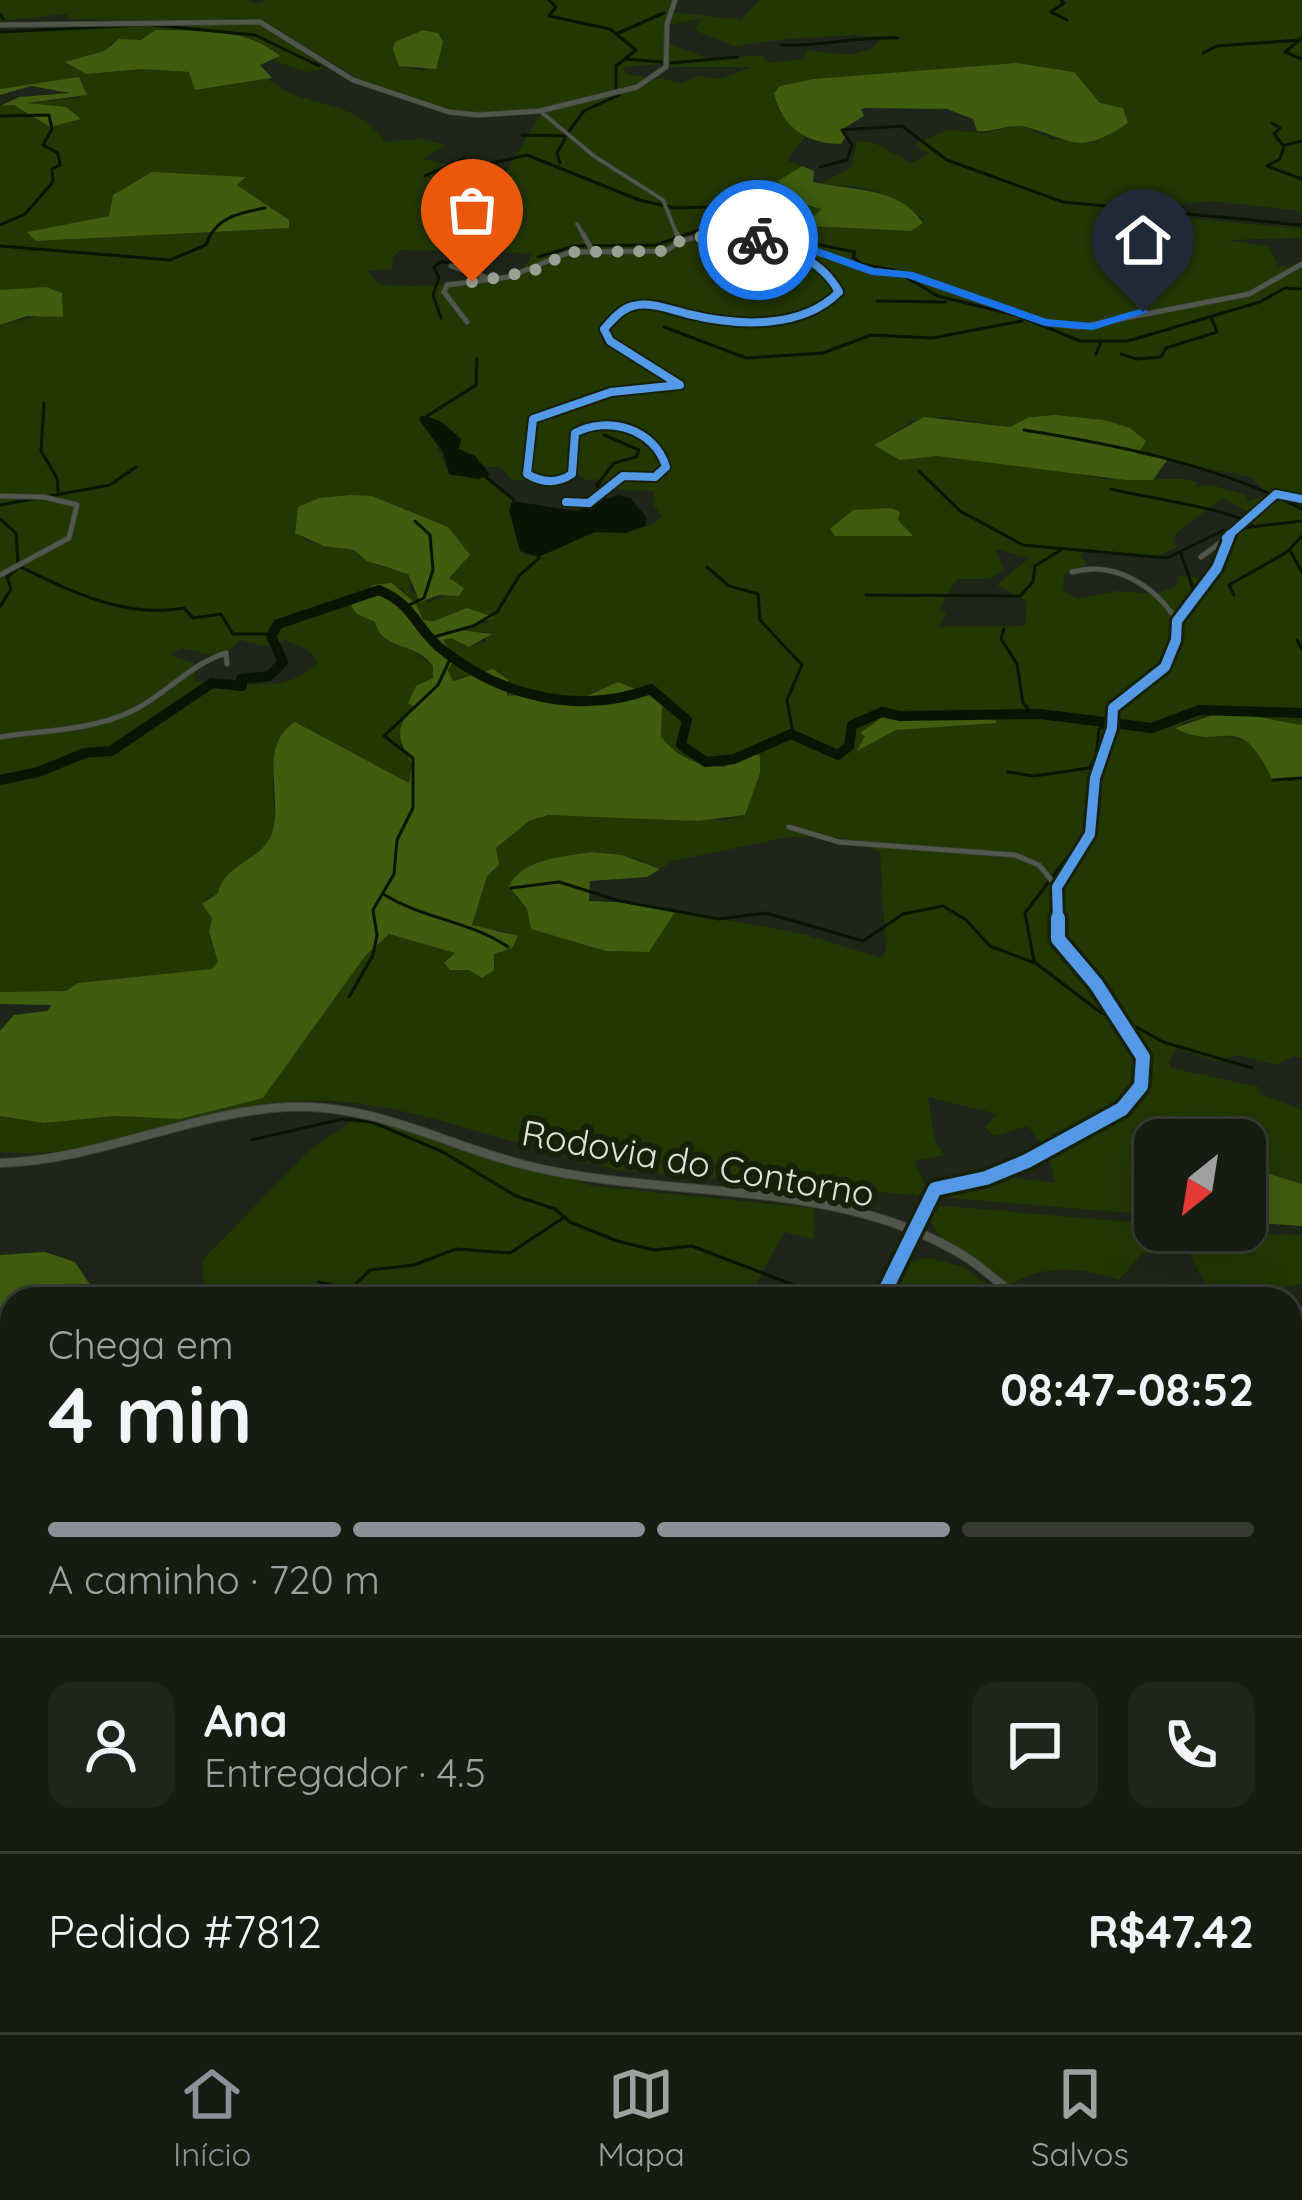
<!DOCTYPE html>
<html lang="pt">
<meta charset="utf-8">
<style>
body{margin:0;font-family:Quicksand,sans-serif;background:#20251c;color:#f1f3f6;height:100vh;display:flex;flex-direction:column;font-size:45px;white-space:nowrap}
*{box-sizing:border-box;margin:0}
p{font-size:39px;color:#9ea1a0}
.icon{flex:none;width:66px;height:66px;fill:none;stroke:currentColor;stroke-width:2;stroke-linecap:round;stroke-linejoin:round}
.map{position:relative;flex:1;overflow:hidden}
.drawer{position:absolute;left:0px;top:1287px;width:1302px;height:747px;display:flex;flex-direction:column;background:#171c13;border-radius:36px 36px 0 0;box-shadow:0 12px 48px #0002,0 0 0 3px #363a33}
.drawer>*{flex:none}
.needle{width:78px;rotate:210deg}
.fabs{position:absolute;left:1134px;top:1119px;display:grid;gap:24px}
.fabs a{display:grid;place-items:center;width:132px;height:132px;border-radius:24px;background:#171c13;box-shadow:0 12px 48px #0002,0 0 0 3px #363a33;font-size:60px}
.pin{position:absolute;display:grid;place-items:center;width:102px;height:102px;color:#fff;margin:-123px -51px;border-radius:50% 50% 50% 0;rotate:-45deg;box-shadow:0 0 12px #0007}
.pin .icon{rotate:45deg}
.courier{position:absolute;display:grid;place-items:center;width:120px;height:120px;margin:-60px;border:9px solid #1a73e8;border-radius:50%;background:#fff;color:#222;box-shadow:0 3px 15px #0007}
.overview em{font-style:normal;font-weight:700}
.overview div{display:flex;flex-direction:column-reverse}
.overview{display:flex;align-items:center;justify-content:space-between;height:204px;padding:0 48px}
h1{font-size:78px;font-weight:700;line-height:90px}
.bar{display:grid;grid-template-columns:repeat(4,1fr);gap:18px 12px;align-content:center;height:144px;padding:0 48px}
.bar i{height:15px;border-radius:9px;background:#363a33}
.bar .active{background:#8c9099}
.bar p{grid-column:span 4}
.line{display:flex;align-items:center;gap:30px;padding:0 48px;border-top:3px solid #363a33}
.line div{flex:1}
.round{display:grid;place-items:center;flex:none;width:126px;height:126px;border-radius:24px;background:#20251c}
.tabs{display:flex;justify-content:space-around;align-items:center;height:168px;border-top:3px solid #363a33;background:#171c13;font-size:33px;color:#9ea1a0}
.tabs a{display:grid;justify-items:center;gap:6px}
.tabs .active{color:#8c9099}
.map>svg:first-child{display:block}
</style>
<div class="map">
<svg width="1302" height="2032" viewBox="0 0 1302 2032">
<rect width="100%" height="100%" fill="#1f2519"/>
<path fill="#233703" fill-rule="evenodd" d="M0,0H248L255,4L268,0H673L663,64L623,67L627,74L653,78L551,109L503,115L453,112L362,81L266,22L69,19L66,14L0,21ZM423,30L438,33L443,43L424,71L399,66L396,42Z
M759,0H1302V211L1212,201L1173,205L1176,217L1302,229V238L1226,240L1269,247L1278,266L1302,267V725L1224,711L1181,723L1191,735C1228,735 1256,733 1269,774L1302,777V1058L1293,1056L1277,1065L1238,1055L1217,1062L1177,1048L1169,1062L1171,1068L1259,1087L1260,1094L1302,1110V1184L1245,1166V1140H1155L1152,1215L1105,1211L619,1170C506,1148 396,1090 279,1102C183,1112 98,1161 0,1152V1116L44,1123L115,1116L180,1119L263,1098L365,956L389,934L455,953L444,963L450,970L495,967L494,954L512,948L509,932L472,926L487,875L495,871L496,848L529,821L548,815L726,820L745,815L755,784L738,762C708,774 682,760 661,737L662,707L640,690H598L571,703L529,694L507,696L508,679L500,671L453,680L448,670L454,658L443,640L451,638L469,647L486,641L485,631L468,634L459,630L492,621L423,620L401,588L352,606L433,666V679L400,746L412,764L409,783L295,722C288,738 275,759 273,775C270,797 281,819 270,841C258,864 225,865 218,893L206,899L212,918L209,937L219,962L211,969L79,983L66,991L0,992V325L39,316L55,289L0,290V106L14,105L50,127L80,118L61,106L45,108L26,103L79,98L82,79L0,89V30H56L61,22L256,24L274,30L324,69L307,72L274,61L277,51L254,40L219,32L155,30L138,41L113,42L104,51L66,63L86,74L143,69L189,72L196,90L268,79C309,112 349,94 386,142L422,139L446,145L423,159L503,176L540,116L547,112L660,78L681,83L699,76L719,79L752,67H668L670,44L709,59L762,55L769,63L804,59L805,50L850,55L871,49L883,38C869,31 754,40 737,47L694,30L702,18L671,25L672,12L741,20ZM1017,63L1074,72L1100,103L1123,109L1128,122L1092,143L1052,139L1020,125L984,133L947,130L915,144L928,154L911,163L875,143L857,141L852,167L820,184C835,187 847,185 860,187C882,191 907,206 924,220L911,231L809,226L810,218L823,209L794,199L778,181L802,166L787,160L805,137L778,111L774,93L860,77ZM246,178L236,184L289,220L288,228L36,241L28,232L105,218ZM400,250L532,253L522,272C476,281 429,290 379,284L368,271L392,269L393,257ZM1056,415L1103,420L1130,428L1146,441L1137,454L1250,477L1267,492L1266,496L1248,501L1246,495L1211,485L1195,487L1199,483L1185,479H1104L1037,465L937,456L900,460L875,444L913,421L945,417L1010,427L1029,417ZM439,420L461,439L458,449L487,467H501L511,479L544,484L555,477L580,475L586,480C604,477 608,486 624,490C634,492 643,488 654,492L653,504L662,517C644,534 620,528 597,532C571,536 552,561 524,554L510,515L512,501L517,500L486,478L449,474L430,429ZM372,496L448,527L458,541V568L448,579L463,588C454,597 440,595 429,602L411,591L408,574L377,565L354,550L307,541L294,530L299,509ZM1222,498L1248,511L1247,515L1221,547L1217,566L1205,579L1179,575L1176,587L1156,594L1116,591L1078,599L1063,590L1064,575L1088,564L1081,556L1087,549L1154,558L1177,547L1173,539L1178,532ZM995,549L1029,558L997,585L1027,601L1025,626L938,627L946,614L940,606L957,579H989L1004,570ZM240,640L265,646L285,640L308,650L318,662C286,697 236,681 194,682L196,664L171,655L180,648L223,657ZM788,837C820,837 854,833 880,853L886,951L881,958L804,934L676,911L649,952L527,909L514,894C571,864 596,836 660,869L673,861ZM928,1097L998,1114L985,1127L994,1136L1028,1126L1049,1154L1055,1183L1017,1179L1007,1165L929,1193L914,1161L944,1155L935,1142Z
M362,1113L593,1186L813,1208L814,1239L784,1232L748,1299H199L204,1284L202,1262L209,1253L307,1153Z
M920,1204L1155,1224V1230L1302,1235V1284L1214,1299L1187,1250L1142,1253L1119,1280C1084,1268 1041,1263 1009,1286L944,1243Z
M930,1258L963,1267L1008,1299H877L898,1264Z
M1302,1320V1539L1290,1534V1326Z
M0,1495L12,1505V2022H33L27,2032H0Z
M425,2022H737L705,2032H421Z"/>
<path fill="#3f5c0f" d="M155,30C196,31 247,27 280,56L260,65L272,78L195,90L189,72L143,69L86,74L65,62L104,51L119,39L141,40Z
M423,30L438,33L443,42L436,69L399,66L393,49L395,42Z
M1017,63L1074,72L1100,103L1123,108L1128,123C1077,156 1077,141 1026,127C1012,123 992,133 977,131L973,119L947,109L866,108L861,109L864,116L843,129L846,136L841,144C807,144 781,127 774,93L780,86L814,79Z
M79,77L87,95L27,103L66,107L81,119L50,127L14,105L0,106L19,97L70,93L31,86L0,95V89Z
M802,166L814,171L813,182C852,191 899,186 923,223L911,231L809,226L808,221L822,209L799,203L778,181Z
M152,172L246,177L237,185L289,220V228L36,241L27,232L109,216L113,195Z
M46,287L62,293L63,317L27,316L0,325V290Z
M1056,415L1104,420L1130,428L1146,441L1138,454L1168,459L1153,480H1126L937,456L900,460L874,445L924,417L1010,427L1029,417Z
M351,495L372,496L448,527L470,555L449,578L464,588L459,596L439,595L420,602L408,574L367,561L354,550L324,546L295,533L298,507L319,498Z
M891,508L900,512L898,520L913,536H835L830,529L853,510Z
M392,583L416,604L423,620L434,621L467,608L494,617L460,630L492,634L469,647L451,638L443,640L455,658L448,670L453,681L493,669L508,679L507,696L529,694L571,703L618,682L647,694L662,706L661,737C679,758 697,766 725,767L753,749L760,757V773L745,815L697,821L548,815L529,821L496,848L499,865L487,876L472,925L518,936L512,948L494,954V970L482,978L469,970H450L444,963L455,953L389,934L365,956L263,1098L180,1119L115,1116L44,1123L0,1116V1031L14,1015L47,1011L52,1005L0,1004V992L66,991L78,983L211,969L218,962L209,932L212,918L202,904L218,893C225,862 265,861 273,830C282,793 258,746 295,722L409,783L412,764C399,741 392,726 416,708L408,703L416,686L433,678V666C415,641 382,651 375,622L357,614L351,606L373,585Z
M1224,711L1302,725V777L1272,779C1238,706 1222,754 1175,728Z
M991,715L997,723L896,730L857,751L865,736L860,733L883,717Z
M591,852L622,855L660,869L647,877L590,881L589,901L640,903L676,911L649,952L606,951L531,929L527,909L509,886C523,858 564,857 591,852Z
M1245,1166L1302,1184V1226L1245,1222Z
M45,1252L75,1262L91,1286L115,1299H12V1348L0,1355V1255Z
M33,2022H304L295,2032H27Z"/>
<path fill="#0a1402" d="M421,416C439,417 449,428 461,439L459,449L475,456L490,475L478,479L449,474L443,452L419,420Z
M619,495L630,498L647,518L645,526L626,533L595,532L538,557L520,551L509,510L512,501L576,511Z"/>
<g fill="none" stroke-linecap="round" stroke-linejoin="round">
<path stroke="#0a1402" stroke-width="3" d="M549,0L556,7L549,16L610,29L636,50L616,66V90
M1061,0L1064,3L1051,12L1067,20
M0,14L3,19
M151,25L255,35L319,66
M0,32L142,25
M618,33L664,13
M1302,38L1285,52L1302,59
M781,45C821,47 858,36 898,38
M1203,53L1217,46L1300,40
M625,59L662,62
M671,63L738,57
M0,116L49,115L52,129L43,145L58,153L60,165L52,169L53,182L25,214L0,225
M1272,123L1280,128L1274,134L1283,145
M569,131L584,111L619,95
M522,135L566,136
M1286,145L1302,141
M1284,146L1280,159L1267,166L1302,179
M560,163L557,153L565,139
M820,167L847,160L852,145L842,130L902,126L947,160L1063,202L1302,225
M425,176L463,159L485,165L527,155L639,200L675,208L713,207L709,212L742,229L855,252L853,257L861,264L894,270L938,296L1019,316L1080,341H1128L1260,302L1285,288L1302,289
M0,246L170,260L206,245C215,217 239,213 265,208
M538,257L575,246L656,245L720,223
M877,301L946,302
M441,318L433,295L439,278L434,267L440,262L463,263
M664,327L746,358L823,353L871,335L932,338L1022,321
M1096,354L1101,342
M1121,354L1136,359L1161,357L1166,348L1217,332L1211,317
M44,403L41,451L57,478L58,491
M427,416L476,385L477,359
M1024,430C1118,445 1217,465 1302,509
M604,435L639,450L636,457L614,463L597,485L607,503
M919,471L960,511L1023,545L1167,558L1224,530L1302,521
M485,476L514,500
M1111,489C1146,498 1229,508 1252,525
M0,505L110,485L136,467
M0,519L16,533L18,565
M1291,552L1302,572
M1181,554L1194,591
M21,567C72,592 127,619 184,608L193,618L221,614L233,634H272
M707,567L729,586L758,594L760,620L802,665L787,700L793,734
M866,595L1020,596L1033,582L1035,566L1061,550
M1234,595L1229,585L1287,552L1302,536
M407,606L424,598L433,570L430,535L415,521
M0,607L11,589L7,577L18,568
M1004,629L1001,639L1017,664L1023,703L1033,714
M430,638L473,626L497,612L519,576L539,558
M1297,640L1302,649
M1008,772L1034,776L1089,768L1096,757L1099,729L1109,724
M1273,780L1302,778
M511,888L559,882L620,901L719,919L766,913L863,941L903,914L943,906L966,920L990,946L1037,964L1100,1012L1113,1016
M385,895C424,919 470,921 508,947
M1034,961L1025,913L1067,858
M349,997L373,955L377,935L373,910L394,874L397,840L413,808V758L384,736L438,685L452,655
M1122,1019L1163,1042L1252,1068
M251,1140L343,1119L372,1122L443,1152L516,1196L555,1209L570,1222L617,1241L654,1250L692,1246L830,1299
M318,1282L351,1289L370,1270L414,1265L456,1249L510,1253L563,1218"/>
<path stroke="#0a1402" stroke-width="4.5" d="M1290,1417L1302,1418
M1290,1504L1302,1498
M479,2022L480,2032
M562,2022V2032
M626,2032L657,2022
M672,2032L706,2022"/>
<path stroke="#0a1402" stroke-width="10" d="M0,780L38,772L85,753L111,751L212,683L242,686L241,679L269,676L283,662L271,636L278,624L379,590C414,605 414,625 439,647C498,696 579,716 651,689L687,720L681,745L706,762L734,759L791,734L838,755L849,746L852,725L882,712L900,716L1040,714L1152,728L1199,710L1302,713"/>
<defs>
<path id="minor-far3" d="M540,111L594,156L663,200L678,237
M577,224L585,237
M699,236L714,237
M696,237L702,236"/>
<path id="minor-far2" d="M583,234L592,250
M757,240L798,244L866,270L909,275L1045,323L1079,327L1249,294L1302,264
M680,241L702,236
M451,266L485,277
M467,322L444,292L447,285L509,277L570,252L666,251L680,241L677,234
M0,496L44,497L77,505L69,538L0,575
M566,502L589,503L623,476L655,477L666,467C655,429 608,415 575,433L572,474C557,484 542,483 527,474L533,419L611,392L680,385L610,341L604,329C612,320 621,309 633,306C650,301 671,310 688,314C737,326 801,330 839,292C812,242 750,241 699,236
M1201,557L1224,540
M1072,572C1115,560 1155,586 1177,621
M0,737C43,730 89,731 130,712C165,696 188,665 226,653L227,664
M789,827L839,842L1015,855L1039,865L1057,887
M1058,921L1057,887L1090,834L1095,778L1112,728L1113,708L1165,667L1176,640L1177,621L1217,568L1224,540L1276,494L1302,499"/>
<path id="minor-far1" d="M915,1232L935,1189L986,1178L1027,1161L1122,1109L1141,1086L1143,1057L1096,984L1058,939V918"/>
<path id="minor" d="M1290,2032L1302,2001"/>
<path id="tertiary-far1" d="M881,1299L914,1233"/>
<path id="tertiary" d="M414,2032L417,2022"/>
<path id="secondary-far2" d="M0,25L260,22L353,80L449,112L478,115L540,111L637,87L666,67L667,24L675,0"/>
<path id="secondary-far1" d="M0,1163C99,1160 188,1113 286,1107C375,1102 450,1148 533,1167C675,1200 842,1177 969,1259C986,1271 1003,1286 1019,1299"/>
<path id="secondary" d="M1290,1546L1302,1550"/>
</defs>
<use href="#minor-far3" stroke="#3b4136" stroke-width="4.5"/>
<use href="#minor-far2" stroke="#3b4136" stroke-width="6"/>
<use href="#minor-far1" stroke="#3b4136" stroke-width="9"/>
<use href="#minor" stroke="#3b4136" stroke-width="10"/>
<use href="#tertiary-far1" stroke="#3b4136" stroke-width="10"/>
<use href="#tertiary" stroke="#3b4136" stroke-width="14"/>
<use href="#secondary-far2" stroke="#3b4136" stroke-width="6"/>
<use href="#secondary-far1" stroke="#3b4136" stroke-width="10"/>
<use href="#secondary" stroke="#3b4136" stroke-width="14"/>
<use href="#minor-far3" stroke="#52574d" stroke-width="3"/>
<use href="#minor-far2" stroke="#52574d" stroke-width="4.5"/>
<use href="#minor-far1" stroke="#52574d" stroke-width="6"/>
<use href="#minor" stroke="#52574d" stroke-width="8"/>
<use href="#tertiary-far1" stroke="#52574d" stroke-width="8"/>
<use href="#tertiary" stroke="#52574d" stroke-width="10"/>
<use href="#secondary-far2" stroke="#50564a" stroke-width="4.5"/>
<use href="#secondary-far1" stroke="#50564a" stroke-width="8"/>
<use href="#secondary" stroke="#50564a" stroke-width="10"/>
<defs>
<path id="cycleway-far3" d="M699,236L714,237"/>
<path id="cycleway-far2" d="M566,502L589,503L623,476L655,477L666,467C655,429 608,415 575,433L572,474C557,484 542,483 527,474L533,419L611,392L680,385L610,341L604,329C612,320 621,309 633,306C650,301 671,310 688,314C737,326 801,330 839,292C812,242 750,241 699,236
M1226,538L1276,494L1302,499"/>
<path id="cycleway-far1" d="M1058,921L1057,887L1090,834L1095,778L1112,728L1113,708L1165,667L1176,640L1177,621L1217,568L1230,535"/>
<path id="cycleway" d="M881,1299L935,1189L986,1178L1027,1161L1122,1109L1141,1086L1143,1057L1096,984L1058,939V918"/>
</defs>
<use href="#cycleway-far3" stroke="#172109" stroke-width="10"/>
<use href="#cycleway-far2" stroke="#172109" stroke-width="12"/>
<use href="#cycleway-far1" stroke="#172109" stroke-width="16"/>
<use href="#cycleway" stroke="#172109" stroke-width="21"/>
<use href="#cycleway-far3" stroke="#5399e6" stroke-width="6"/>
<use href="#cycleway-far2" stroke="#5399e6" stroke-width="8"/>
<use href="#cycleway-far1" stroke="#5399e6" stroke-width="10"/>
<use href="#cycleway" stroke="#5399e6" stroke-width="14"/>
</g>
<path fill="#1a73e8" d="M758,237L801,242L874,268L913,272L1047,319L1092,323L1143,308L1149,312L1093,330L1045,326L907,278L872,275L796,248L754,243Z"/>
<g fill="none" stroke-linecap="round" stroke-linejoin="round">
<path stroke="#99a093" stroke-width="12" stroke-dasharray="0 21.6" d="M472,282L533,271L570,252L666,251L680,241L711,235L758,240"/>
</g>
<g text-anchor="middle" stroke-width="12" stroke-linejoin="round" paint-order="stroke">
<g font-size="36" fill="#dbe3d4" stroke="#172109">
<text transform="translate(698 1163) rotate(10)" y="13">Rodovia do Contorno</text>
</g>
</g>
</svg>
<div class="fabs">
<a><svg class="needle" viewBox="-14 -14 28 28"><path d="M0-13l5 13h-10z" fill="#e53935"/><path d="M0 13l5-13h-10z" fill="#9ea1a0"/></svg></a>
</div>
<div class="pin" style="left:472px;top:282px;background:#ea580c"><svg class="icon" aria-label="bag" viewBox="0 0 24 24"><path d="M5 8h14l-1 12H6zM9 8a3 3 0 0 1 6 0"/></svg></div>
<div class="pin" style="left:1143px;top:312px;background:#1f2937"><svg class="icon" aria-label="home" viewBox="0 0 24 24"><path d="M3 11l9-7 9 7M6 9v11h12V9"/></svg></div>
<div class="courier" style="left:758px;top:240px"><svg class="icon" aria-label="bike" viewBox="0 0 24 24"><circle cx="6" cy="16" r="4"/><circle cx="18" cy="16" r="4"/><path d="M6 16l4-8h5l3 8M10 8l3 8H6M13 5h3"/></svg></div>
<section class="drawer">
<div class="overview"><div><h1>4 min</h1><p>Chega em</p></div><em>08:47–08:52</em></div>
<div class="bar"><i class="active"></i><i class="active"></i><i class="active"></i><i></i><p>A caminho · 720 m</p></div>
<div class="line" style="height:216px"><a class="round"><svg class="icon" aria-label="person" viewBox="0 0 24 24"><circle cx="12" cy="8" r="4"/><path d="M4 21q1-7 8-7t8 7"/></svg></a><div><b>Ana</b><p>Entregador · 4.5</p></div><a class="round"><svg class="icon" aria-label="chat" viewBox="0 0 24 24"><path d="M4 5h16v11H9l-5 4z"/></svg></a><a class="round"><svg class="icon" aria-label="phone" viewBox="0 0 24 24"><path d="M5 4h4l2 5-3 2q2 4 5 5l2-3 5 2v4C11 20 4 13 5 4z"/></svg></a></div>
<div class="line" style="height:156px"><div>Pedido #7812</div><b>R$47.42</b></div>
</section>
</div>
<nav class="tabs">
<a class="active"><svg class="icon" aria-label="home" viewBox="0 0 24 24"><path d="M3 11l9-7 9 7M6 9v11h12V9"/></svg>Início</a>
<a><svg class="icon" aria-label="map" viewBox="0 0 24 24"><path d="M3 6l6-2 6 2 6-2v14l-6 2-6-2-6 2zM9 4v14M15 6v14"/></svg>Mapa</a>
<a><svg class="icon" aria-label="saved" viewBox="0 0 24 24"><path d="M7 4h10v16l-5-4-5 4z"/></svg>Salvos</a>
</nav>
